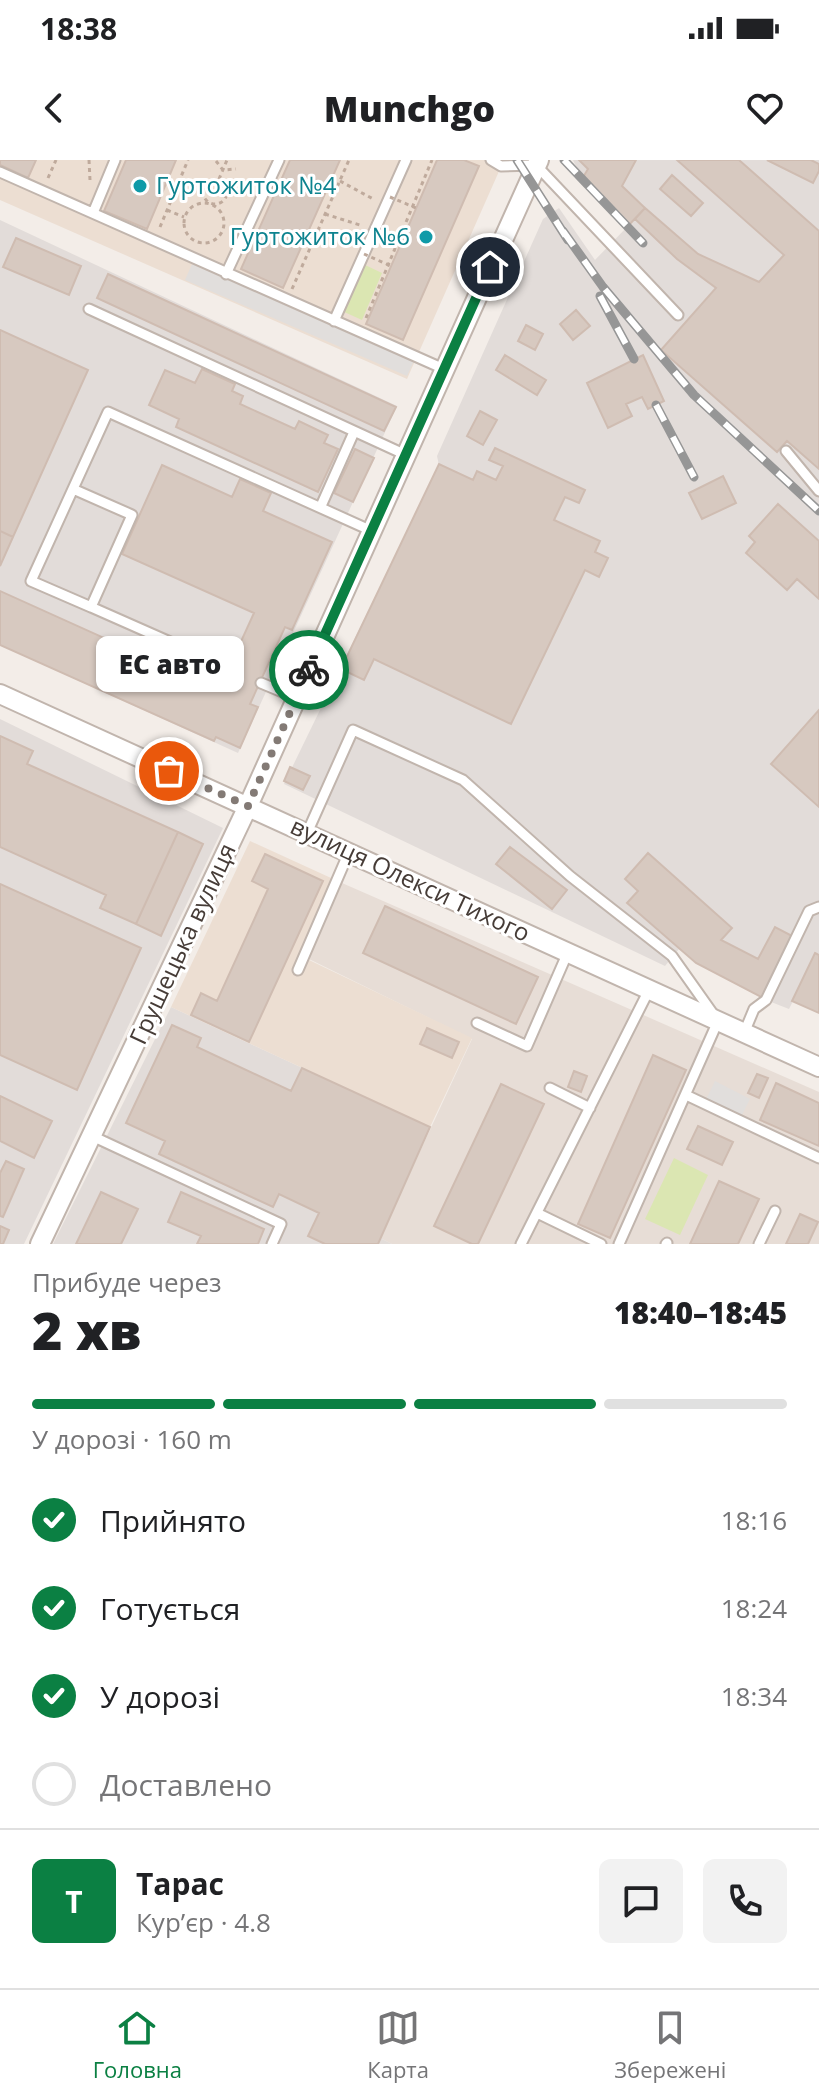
<!DOCTYPE html>
<html lang="uk">
<meta charset="utf-8">
<style>
body{margin:0;font-family:"Open Sans",sans-serif;background:#f2f2f2;color:#202124;height:100vh;display:flex;flex-direction:column;font-size:30px;white-space:nowrap}
*{box-sizing:border-box;margin:0}
p{font-size:26px;color:#757577}
.icon{flex:none;width:44px;height:44px;fill:none;stroke:currentColor;stroke-width:2;stroke-linecap:round;stroke-linejoin:round}
.map{position:relative;height:1084px;overflow:hidden}
.details{display:flex;flex-direction:column;background:#fff;flex:1}
.details>*{flex:none}
.pin{position:absolute;display:grid;place-items:center;width:68px;height:68px;color:#fff;margin:-34px;border:4px solid #fff;border-radius:50%;box-shadow:0 2px 8px #0007}
.courier{position:absolute;display:grid;place-items:center;width:80px;height:80px;margin:-40px;border:6px solid #0b8043;border-radius:50%;background:#fff;color:#222;box-shadow:0 2px 10px #0007}
.bubble{position:absolute;height:56px;border-radius:12px;background:#fff;box-shadow:0 2px 6px #0004;font-size:26px;font-weight:800;line-height:56px;text-align:center}
.overview em{font-style:normal;font-weight:800}
.overview div{display:flex;flex-direction:column-reverse}
.overview{display:flex;align-items:center;justify-content:space-between;height:136px;padding:0 32px}
h1{font-size:52px;font-weight:800;line-height:60px}
.bar{display:grid;grid-template-columns:repeat(4,1fr);gap:12px 8px;align-content:center;height:96px;padding:0 32px}
.bar i{height:10px;border-radius:6px;background:#e0e0e0}
.bar .selected{background:#0b8043}
.bar p{grid-column:span 4}
.line{display:flex;align-items:center;gap:20px;padding:0 32px;border-top:2px solid #e0e0e0}
.line div{flex:1}
.round{display:grid;place-items:center;flex:none;width:84px;height:84px;border-radius:12px;background:#f2f2f2}
ol{padding:0 32px;list-style:none}
li{display:flex;align-items:center;gap:24px;height:88px}
li p{margin-inline-start:auto}
li .icon{padding:8px;border-radius:50%;background:#0b8043;color:#fff;stroke-width:4}
li:last-child{color:#757577}
li i{width:44px;height:44px;border:4px solid #e0e0e0;border-radius:50%}
.status{display:flex;justify-content:space-between;align-items:center;height:56px;padding:0 40px;background:#fff;direction:ltr}
.status svg{height:22px;fill:currentColor}
header{display:flex;justify-content:space-between;align-items:center;height:104px;padding:0 32px;background:#fff;font-size:36px;font-weight:800}
.tabs{display:flex;justify-content:space-around;align-items:center;height:112px;border-top:2px solid #e0e0e0;background:#fff;font-size:22px;color:#757577}
.tabs a{display:grid;justify-items:center;gap:4px}
.tabs .selected{color:#0b8043}
.map>svg:first-child{display:block}
</style>
<div class="status"><b>18:38</b><svg viewBox="0 0 49 12"><path d="M0 12V9h3v3zM5 12V6h3v6zM10 12V3h3v9zM15 12V0h3v12zM26 1h20v11H26zM47 4h2v5h-2z"/></svg></div>
<header><svg class="icon" aria-label="back" viewBox="0 0 24 24"><path d="M15 5l-7 7 7 7"/></svg>Munchgo<svg class="icon" aria-label="heart" viewBox="0 0 24 24"><path d="M12 20l-8-8c-3-5 5-10 8-4 3-6 11-1 8 4z"/></svg></header>
<div class="map">
<svg width="819" height="1084" viewBox="0 0 819 1084">
<rect width="100%" height="100%" fill="#f3ede8"/>
<path fill="#e7ddd6" d="M342,723L819,932V1084H392L380,1078L472,879L309,799Z"/>
<path fill="#e2dcd9" d="M573,0H819V853L793,841L789,849L766,840L696,803L679,789L665,806L284,624L439,305L437,296L543,59L559,48L595,100L627,67L582,19Z
M0,60L397,246L238,593L0,485Z
M0,559L223,668L24,1084H0Z
M171,847L430,967L380,1078L392,1084H53Z"/>
<path fill="#ecded2" d="M0,0H504L407,219L0,40Z
M250,681L342,723L309,800L472,878L430,967L171,847Z"/>
<path fill="#dbe6b2" d="M363,104L382,113L362,160L342,151Z
M674,998L708,1015L680,1075L645,1059Z"/>
<path fill="#e1dedc" d="M192,104L414,201L407,216L185,120Z
M715,921L750,939L738,963L703,946Z"/>
<path fill="#d7c9c0" stroke="#cfbcb1" stroke-width="2" d="M0,0H36L28,18L0,5Z
M126,0H176L147,69L104,51Z
M290,0H340L283,128L241,109Z
M437,0H464L479,6L403,180L366,164Z
M579,0H636L622,26L645,48L627,67L582,19L588,9Z
M677,0H739L819,71V309L787,281L777,292L661,190L716,128L677,99L635,59L645,48L698,94L759,122L784,95Z
M767,0H811L819,4V11L813,23Z
M672,15L703,43L691,56L660,29Z
M16,78L81,106L69,135L3,107Z
M108,114L396,247L384,271L97,138Z
M576,150L590,166L573,180L560,164Z
M526,165L543,174L535,190L518,181Z
M0,170L88,210L13,377L0,371Z
M505,195L546,220L537,235L496,210Z
M643,195L664,241L648,249L642,237L626,244L632,256L608,268L587,223Z
M202,209L235,224L232,231L243,236L240,244L295,269L299,261L328,275L324,283L338,289L318,332L176,267L179,259L149,245L165,210L195,223Z
M480,251L497,260L483,285L467,276Z
M495,288L585,330L579,343L565,337L554,360L600,381L595,392L608,398L599,417L585,410L511,564L374,499L364,520L341,509L439,304L473,320L477,311L496,320L503,306L489,300Z
M355,289L374,298L353,342L334,333Z
M162,305L232,337L240,319L271,333L263,351L332,382L292,470L285,467L250,544L258,547L240,588L216,577L214,581L0,485V431L219,530L254,453L122,394Z
M723,316L736,343L702,359L689,333Z
M778,344L819,381V439L797,419L787,430L746,393L755,382L749,376Z
M0,371L13,377L0,406Z
M819,550V647L771,604Z
M0,576L33,591L27,604L178,672L136,764L100,748L106,735L0,687Z
M290,607L310,616L303,630L284,621Z
M178,672L203,684L161,776L136,764Z
M510,687L567,730L552,749L496,704Z
M648,693L732,768L721,780L758,799L775,767L794,777L763,838L696,803L627,743L638,731L625,719Z
M265,694L323,721L249,882L191,855L201,833L217,841L268,729L252,721Z
M0,724L141,788L77,930L0,895Z
M385,746L538,817L516,864L363,793Z
M815,793L819,795V853L792,841Z
M172,865L201,878L197,887L291,931L302,908L430,967L378,1084H325L308,1076L319,1053L279,1034L273,1047L159,994L165,981L126,963Z
M427,868L459,882L452,898L420,884Z
M653,895L686,910L610,1078L578,1064Z
M574,911L587,916L581,932L568,927Z
M757,914L768,918L759,938L748,933Z
M776,923L819,943V986L760,960Z
M501,924L544,944L478,1084H472L434,1066Z
M0,936L52,961L34,998L0,981Z
M698,966L733,982L722,1005L687,989Z
M6,1001L24,1009L3,1057L0,1056V1013Z
M719,1021L759,1039L738,1084H690Z
M101,1032L138,1049L121,1084H76Z
M181,1032L264,1069L258,1084H197L201,1076L168,1062Z
M800,1054L818,1062L808,1084H786Z
M0,1066L9,1070L3,1084H0Z"/>
<g fill="none" stroke-linecap="round" stroke-linejoin="round">
<defs>
<path id="lane" d="M491,0L501,6L536,5L678,155
M0,12L444,209
M93,53L115,0
M226,114L279,0
M89,149L406,295
M334,161L406,0
M786,291L819,331
M73,329L132,355L91,447L229,508
M321,346L354,272
M91,447L31,421L108,252L372,371
M261,523L297,538
M307,673L353,570L463,620L570,716L672,796L718,861L619,1084
M298,810L349,692
M477,863L527,886L568,792
M744,873L754,849L766,840L809,751L819,747
M550,928L590,948
M686,935L819,998
M92,976L281,1064L272,1084
M537,1053L601,1084
M521,1084L649,830
M666,1084L667,1083
M759,1084L775,1051"/>
<path id="street" d="M0,534L819,907
M40,1084L248,646L539,0"/>
</defs>
<use href="#lane" stroke="#c1b5ad" stroke-width="13"/>
<use href="#street" stroke="#c1b5ad" stroke-width="22"/>
<path stroke="#bfaa9c" stroke-width="3" stroke-dasharray="4 4" stroke-linecap="butt" d="M89,0L90,20
M216,1L223,10L236,9
M48,18L56,0
M219,19L227,0
M203 32a12 12 0 1 1 24 0a12 12 0 1 1-24 0Z
M340,21L375,40
M184 63a20 20 0 1 1 40 0a20 20 0 1 1-40 0Z
M167,50L184,57
M325,54L363,66
M160,67L188,0
M292,129L349,0
M366,158L432,0"/>
<use href="#lane" stroke="#fff" stroke-width="9"/>
<use href="#street" stroke="#fff" stroke-width="18"/>
<defs>
<path id="rail" d="M517,0L568,80
M564,0L643,83
M563,71L603,127L694,235L819,351
M600,136L634,199
M656,245L694,317"/>
</defs>
<use href="#rail" stroke="#969696" stroke-width="9"/>
<use href="#rail" stroke="#fff" stroke-width="6" stroke-dasharray="18" stroke-linecap="butt"/>
<path stroke="#bfaa9c" stroke-width="3" stroke-dasharray="4 4" stroke-linecap="butt" d="M390,37L416,48
M364,94L391,106"/>
</g>
<g fill="none" stroke-linecap="round" stroke-linejoin="round">
<path stroke="#837a75" stroke-width="8" stroke-dasharray="0 14.4" d="M169,611L248,646L309,510"/>
<path stroke="#0b8043" stroke-width="10" d="M309,510L490,107"/>
</g>
<g fill="#0f9aa8" stroke="#fff" stroke-width="3">
<circle cx="140" cy="26" r="8"/>
<circle cx="426" cy="77" r="8"/>
</g>
<g text-anchor="middle" stroke-width="6" stroke-linejoin="round" paint-order="stroke">
<g font-size="24" fill="#0d838f" stroke="#fff" text-anchor="start">
<text x="156" y="34">Гуртожиток №4</text>
<text x="410" y="85" text-anchor="end">Гуртожиток №6</text>
</g>
<g font-size="24" fill="#463c37" stroke="#fff">
<text transform="translate(410 720) rotate(25)" y="8">вулиця Олекси Тихого</text>
<text transform="translate(183 784) rotate(-65)" y="8">Грушецька вулиця</text>
</g>
</g>
</svg>
<div class="pin" style="left:169px;top:611px;background:#ea580c"><svg class="icon" aria-label="bag" viewBox="0 0 24 24"><path d="M5 8h14l-1 12H6zM9 8a3 3 0 0 1 6 0"/></svg></div>
<div class="pin" style="left:490px;top:107px;background:#1f2937"><svg class="icon" aria-label="home" viewBox="0 0 24 24"><path d="M3 11l9-7 9 7M6 9v11h12V9"/></svg></div>
<div class="courier" style="left:309px;top:510px"><svg class="icon" aria-label="bike" viewBox="0 0 24 24"><circle cx="6" cy="16" r="4"/><circle cx="18" cy="16" r="4"/><path d="M6 16l4-8h5l3 8M10 8l3 8H6M13 5h3"/></svg></div>
<div class="bubble" style="left:96px;top:476px;width:148px">ЕС авто</div>
</div>
<section class="details">
<div class="overview"><div><h1>2 хв</h1><p>Прибуде через</p></div><em>18:40–18:45</em></div>
<div class="bar"><i class="selected"></i><i class="selected"></i><i class="selected"></i><i></i><p>У дорозі · 160 m</p></div>
<ol>
<li><svg class="icon" aria-label="check" viewBox="0 0 24 24"><path d="M5 12l5 5 9-10"/></svg>Прийнято<p>18:16</p></li>
<li><svg class="icon" aria-label="check" viewBox="0 0 24 24"><path d="M5 12l5 5 9-10"/></svg>Готується<p>18:24</p></li>
<li><svg class="icon" aria-label="check" viewBox="0 0 24 24"><path d="M5 12l5 5 9-10"/></svg>У дорозі<p>18:34</p></li>
<li><i></i>Доставлено</li>
</ol>
<div class="line" style="height:144px"><b class="round" style="background:#0b8043;color:#fff">Т</b><div><b>Тарас</b><p>Кур’єр · 4.8</p></div><a class="round"><svg class="icon" aria-label="chat" viewBox="0 0 24 24"><path d="M4 5h16v11H9l-5 4z"/></svg></a><a class="round"><svg class="icon" aria-label="phone" viewBox="0 0 24 24"><path d="M5 4h4l2 5-3 2q2 4 5 5l2-3 5 2v4C11 20 4 13 5 4z"/></svg></a></div>
</section>
<nav class="tabs">
<a class="selected"><svg class="icon" aria-label="home" viewBox="0 0 24 24"><path d="M3 11l9-7 9 7M6 9v11h12V9"/></svg>Головна</a>
<a><svg class="icon" aria-label="map" viewBox="0 0 24 24"><path d="M3 6l6-2 6 2 6-2v14l-6 2-6-2-6 2zM9 4v14M15 6v14"/></svg>Карта</a>
<a><svg class="icon" aria-label="saved" viewBox="0 0 24 24"><path d="M7 4h10v16l-5-4-5 4z"/></svg>Збережені</a>
</nav>
